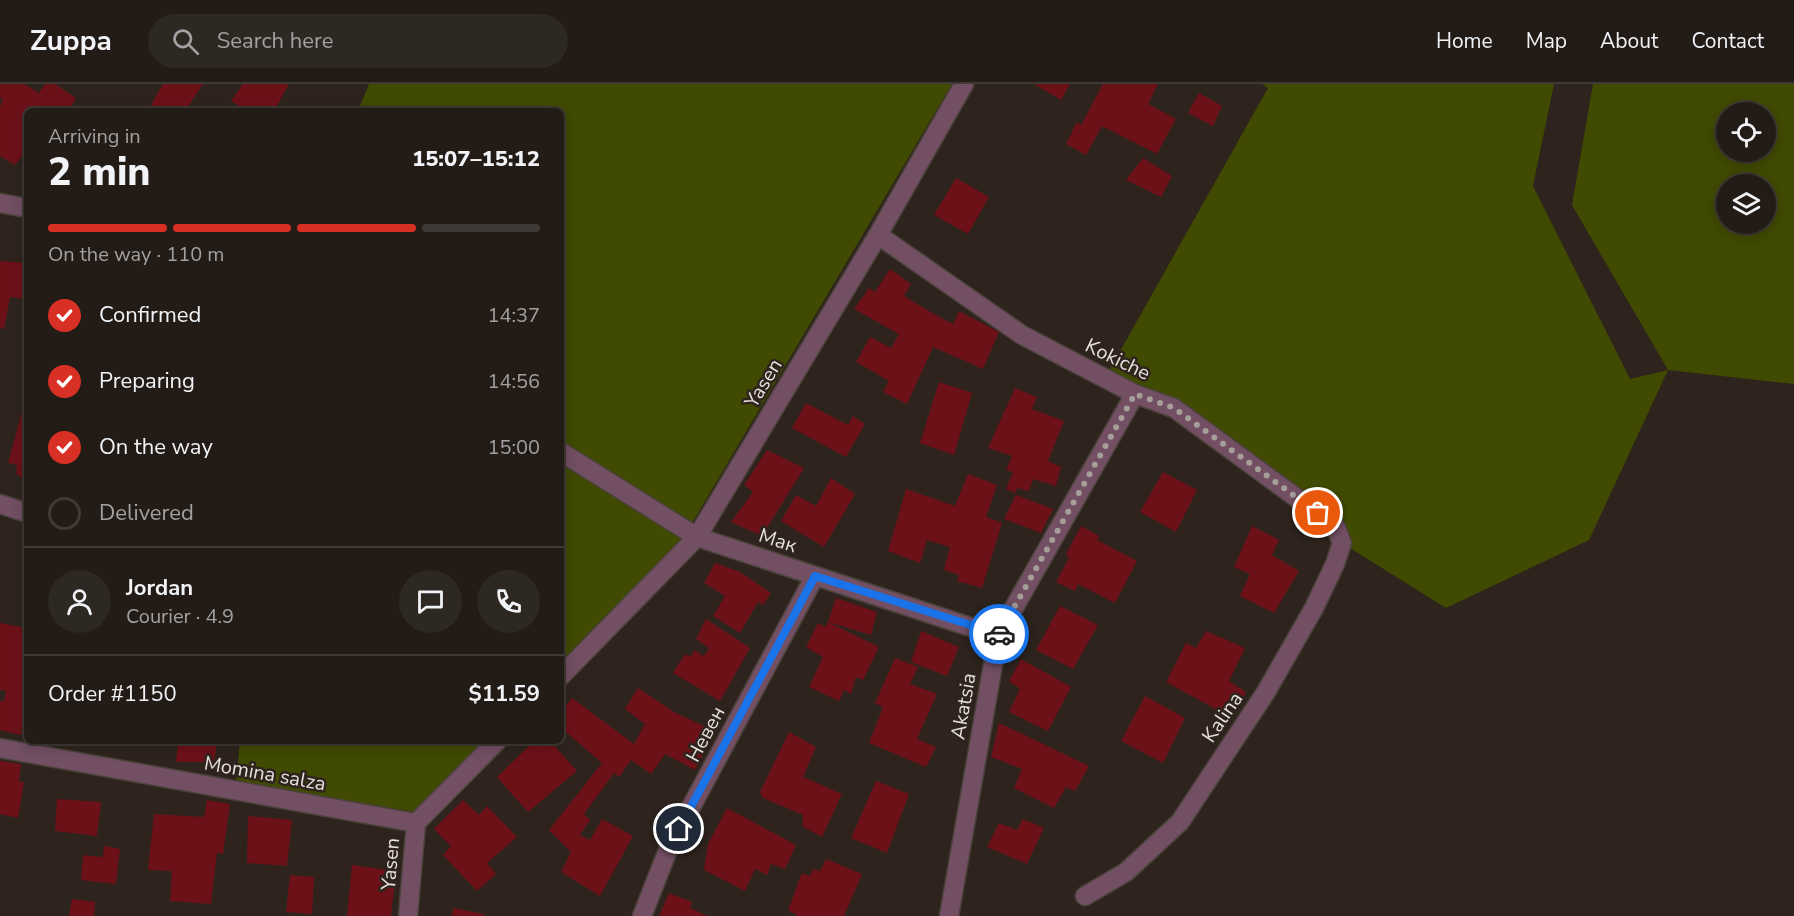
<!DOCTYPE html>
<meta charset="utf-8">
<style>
body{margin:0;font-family:"Nunito Sans",sans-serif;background:#2e2823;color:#f1f3f6;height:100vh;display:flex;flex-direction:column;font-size:22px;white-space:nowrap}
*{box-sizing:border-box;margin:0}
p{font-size:20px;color:#a2a1a1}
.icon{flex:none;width:33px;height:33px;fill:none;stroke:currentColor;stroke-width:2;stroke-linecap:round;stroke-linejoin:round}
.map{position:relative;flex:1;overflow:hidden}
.drawer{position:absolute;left:24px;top:24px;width:540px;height:636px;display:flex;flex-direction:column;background:#221b16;border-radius:9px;box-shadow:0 3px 15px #0003,0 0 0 2px #3f3935}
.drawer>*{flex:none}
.buttons{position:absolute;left:1716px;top:18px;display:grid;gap:12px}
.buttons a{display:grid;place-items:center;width:60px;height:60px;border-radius:50%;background:#221b16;box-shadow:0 3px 15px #0003,0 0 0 2px #3f3935;font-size:30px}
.pin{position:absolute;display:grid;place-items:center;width:51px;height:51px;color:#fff;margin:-26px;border:3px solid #fff;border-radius:50%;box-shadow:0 2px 6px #0007}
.courier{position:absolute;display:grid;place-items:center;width:60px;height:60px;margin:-30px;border:4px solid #1a73e8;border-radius:50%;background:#fff;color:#222;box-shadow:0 2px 8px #0007}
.summary em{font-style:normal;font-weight:800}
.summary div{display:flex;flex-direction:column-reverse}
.summary{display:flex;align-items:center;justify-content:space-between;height:102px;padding:0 24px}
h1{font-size:39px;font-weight:800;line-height:45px}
.bar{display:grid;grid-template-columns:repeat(4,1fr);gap:9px 6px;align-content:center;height:72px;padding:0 24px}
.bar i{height:8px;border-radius:4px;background:#3f3935}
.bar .active{background:#d93025}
.bar p{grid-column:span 4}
.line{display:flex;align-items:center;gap:15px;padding:0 24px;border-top:2px solid #3f3935}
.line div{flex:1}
.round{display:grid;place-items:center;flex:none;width:63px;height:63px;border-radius:32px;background:#2e2823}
ol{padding:0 24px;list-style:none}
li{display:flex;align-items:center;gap:18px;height:66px}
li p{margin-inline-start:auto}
li .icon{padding:6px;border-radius:50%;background:#d93025;color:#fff;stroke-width:4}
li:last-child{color:#a2a1a1}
li i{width:33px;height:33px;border:3px solid #3f3935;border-radius:50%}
header{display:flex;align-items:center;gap:36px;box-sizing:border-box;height:84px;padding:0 30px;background:#221b16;border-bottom:2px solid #3f3935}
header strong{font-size:28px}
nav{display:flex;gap:33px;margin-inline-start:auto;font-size:21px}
.search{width:420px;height:54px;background:#2e2823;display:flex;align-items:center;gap:15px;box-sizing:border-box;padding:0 21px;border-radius:33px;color:#a2a1a1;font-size:22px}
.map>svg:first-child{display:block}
</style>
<header>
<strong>Zuppa</strong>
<div class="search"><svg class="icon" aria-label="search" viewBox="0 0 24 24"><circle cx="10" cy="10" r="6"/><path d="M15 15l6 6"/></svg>Search here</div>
<nav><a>Home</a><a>Map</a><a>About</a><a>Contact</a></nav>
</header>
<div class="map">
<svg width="1794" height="832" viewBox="0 0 1794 832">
<rect width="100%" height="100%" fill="#2e241d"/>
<path fill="#404a00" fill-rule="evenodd" d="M369,0H952L682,456L561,579V27H358Z
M1262,0H1554L1533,102L1630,295L1668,286L1572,121L1593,0H1794V300L1668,286L1589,456L1446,524L1342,459L1174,324L1105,294L1268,4ZM1726,28H1766V68H1726ZM1726,100H1766V140H1726Z
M240,657H485L415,728L236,699Z"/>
<path fill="#6d1119" d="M0,0H24L39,9L45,0H55L76,14L69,27H27V65L15,81L0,72V23L3,15L0,14Z
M163,0H203L185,27H162L151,21Z
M243,0H289L274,27H241L242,24L231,17Z
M1034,0H1070L1061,16Z
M1103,0H1158L1148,20L1176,35L1157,70L1102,42L1086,71L1066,60L1077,38L1081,41Z
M1199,9L1222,22L1213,42L1188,29Z
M1143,74L1172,92L1161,113L1126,96Z
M956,94L989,113L968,150L934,131Z
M0,177L27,179V215L10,213L4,245L0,244Z
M890,185L911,200L904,212L932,229L953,240L959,227L999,248L983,285L933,263L907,320L883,308L889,297L856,278L870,253L891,264L899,250L854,225L869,204L875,208Z
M939,298L972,309L954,371L920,359Z
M1015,304L1037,313L1032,325L1064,337L1048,377L1061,383L1056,402L1033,395L1029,407L1017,404L1016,409L1006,405L1013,388L1006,386L1012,372L988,364Z
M806,319L848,341L853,332L865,340L846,373L792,344Z
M23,324H27V399L16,389L17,381L8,379Z
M767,366L804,384L762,452L731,438L753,408L744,401Z
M1163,388L1197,406L1176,448L1140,428Z
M968,390L997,401L986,433L1002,439L982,504L957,497L959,491L944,486L950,463L927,456L920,479L888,467L906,405L955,422Z
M831,394L855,410L824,463L781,437L796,411L816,422Z
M1016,411L1053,425L1041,449L1004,435Z
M1081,442L1099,452L1097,456L1137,477L1115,519L1078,500L1075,507L1056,498L1069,474L1066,470Z
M1252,442L1279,456L1272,471L1299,487L1274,529L1240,512L1250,490L1234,483Z
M715,479L740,488L771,509L763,521L758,518L740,549L713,532L725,512L704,499Z
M836,514L877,528L871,551L828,538Z
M1060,522L1098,541L1073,585L1036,566Z
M706,535L750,564L720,617L673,589L685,570L691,573L694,566L704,572L709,564L696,555Z
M828,538L879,563L863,596L856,593L851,610L844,606L839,617L809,603L823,573L806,563L818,539L825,543Z
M0,539L27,544V613L21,651L0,646V617H4L6,607L0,606Z
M921,547L959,563L947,592L911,578Z
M1206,547L1245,564L1229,597L1246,608L1232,634L1166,598L1186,559L1196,564Z
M895,574L918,583L910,600L937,610L917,655L936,663L926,683L869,659L883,623L875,619Z
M1021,575L1071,603L1048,647L1009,628L1020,605L1009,597Z
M638,604L674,628L708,644L712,654L695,686L665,670L651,690L631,676L619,693L614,689L584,730L590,736L580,751L590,756L602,735L633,752L600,812L561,788L571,768L549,746L602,679L561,644V628L572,614L634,660L645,640L625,625Z
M1145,612L1185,634L1163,679L1121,657Z
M999,639L1089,682L1075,707L1066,703L1054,724L1014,704L1022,685L991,673Z
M789,648L816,663L803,693L842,710L822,753L802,742L803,731L763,714L760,708Z
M178,657H217L214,678H176Z
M534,657H550L577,687L528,728L497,693Z
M0,677L21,680L19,698H24L18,734L0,730Z
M876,697L909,710L887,769L851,754Z
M57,715L101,718L97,752L55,747Z
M207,716L230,720L223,770L217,769L211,820L170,817L172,787L148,786L154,730L204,733Z
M463,716L479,731L487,722L517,753L487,779L496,790L477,807L443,771L451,762L434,745Z
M727,724L796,761L785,785L771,780L767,791L755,785L745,807L704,786L708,760Z
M248,732L292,736L287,782L247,779Z
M1023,735L1044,744L1027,780L987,763L999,739L1017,746Z
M104,762L120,765L116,800L81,796L83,771L103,773Z
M826,775L862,790L844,832H798L788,826L802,789L810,792L813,785L820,787Z
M352,781L396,787L391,832H347Z
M290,791L314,793L312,830L286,828Z
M669,809L692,818L690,824L707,832H659Z
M72,815L95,818L94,832H69Z
M453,824L484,830V832H452Z"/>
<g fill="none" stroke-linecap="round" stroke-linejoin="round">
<defs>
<path id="street" d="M0,119L27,124
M878,151L1022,251L1135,310L1174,324L1335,442L1342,459L1335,480L1314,524L1266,608L1180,738L1126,788L1085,812
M561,368L697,453L998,552
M0,420L27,429
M561,592L697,453L878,151L964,0
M0,664L416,739
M408,832L416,739L497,657
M642,832L668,766L815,492
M949,832L998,552L1135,310"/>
</defs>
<use href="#street" stroke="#4b423b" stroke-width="21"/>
<use href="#street" stroke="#724f63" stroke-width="18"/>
</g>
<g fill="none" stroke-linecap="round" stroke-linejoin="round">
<path stroke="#a69e98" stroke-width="6" stroke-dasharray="0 10.8" d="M999,550L1135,310L1174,324L1318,429"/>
<path stroke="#1a73e8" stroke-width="8" d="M679,745L815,492L999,550"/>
</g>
<g text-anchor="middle" stroke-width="5" stroke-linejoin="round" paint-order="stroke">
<g font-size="20" fill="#e6dfdb" stroke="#2e241d">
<text transform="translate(1118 275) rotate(26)" y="7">Kokiche</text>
<text transform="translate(763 299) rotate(-59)" y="7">Yasen</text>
<text transform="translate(778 456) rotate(18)" y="7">Мак</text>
<text transform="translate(963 622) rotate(-80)" y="7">Akatsia</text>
<text transform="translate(1222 633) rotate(-56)" y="7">Kalina</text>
<text transform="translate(705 650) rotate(-62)" y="7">Невен</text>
<text transform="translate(265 689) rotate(10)" y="7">Momina salza</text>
<text transform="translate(390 780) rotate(-85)" y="7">Yasen</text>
</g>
</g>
</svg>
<div class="buttons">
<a><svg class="icon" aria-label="locate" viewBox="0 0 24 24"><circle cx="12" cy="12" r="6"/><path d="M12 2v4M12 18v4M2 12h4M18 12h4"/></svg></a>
<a><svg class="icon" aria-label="layers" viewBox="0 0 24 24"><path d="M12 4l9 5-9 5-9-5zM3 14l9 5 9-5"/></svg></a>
</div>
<div class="pin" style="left:1318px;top:429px;background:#ea580c"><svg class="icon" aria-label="bag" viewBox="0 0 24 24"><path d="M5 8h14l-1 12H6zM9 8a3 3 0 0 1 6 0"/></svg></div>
<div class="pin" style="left:679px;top:745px;background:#1f2937"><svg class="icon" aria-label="home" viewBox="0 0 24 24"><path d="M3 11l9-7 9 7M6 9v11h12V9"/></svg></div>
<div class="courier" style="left:999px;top:550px"><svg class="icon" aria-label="car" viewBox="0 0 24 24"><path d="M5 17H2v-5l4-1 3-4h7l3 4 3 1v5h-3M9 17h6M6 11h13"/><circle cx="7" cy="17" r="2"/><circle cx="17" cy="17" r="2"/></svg></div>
<section class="drawer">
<div class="summary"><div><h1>2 min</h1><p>Arriving in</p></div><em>15:07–15:12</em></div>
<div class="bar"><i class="active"></i><i class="active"></i><i class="active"></i><i></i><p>On the way · 110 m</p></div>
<ol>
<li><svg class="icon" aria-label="check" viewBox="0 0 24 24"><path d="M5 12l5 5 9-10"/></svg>Confirmed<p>14:37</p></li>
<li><svg class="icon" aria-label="check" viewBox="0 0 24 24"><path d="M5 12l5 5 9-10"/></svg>Preparing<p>14:56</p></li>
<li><svg class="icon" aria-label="check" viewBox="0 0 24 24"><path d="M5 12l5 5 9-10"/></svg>On the way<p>15:00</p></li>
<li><i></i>Delivered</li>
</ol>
<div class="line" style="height:108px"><a class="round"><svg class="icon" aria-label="person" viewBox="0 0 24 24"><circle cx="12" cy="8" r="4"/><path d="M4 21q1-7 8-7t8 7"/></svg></a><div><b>Jordan</b><p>Courier · 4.9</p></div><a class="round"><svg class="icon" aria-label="chat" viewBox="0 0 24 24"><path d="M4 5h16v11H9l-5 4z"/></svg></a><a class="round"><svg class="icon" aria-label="phone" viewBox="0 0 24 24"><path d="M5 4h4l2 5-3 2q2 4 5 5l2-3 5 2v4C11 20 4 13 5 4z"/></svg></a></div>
<div class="line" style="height:78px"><div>Order #1150</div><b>$11.59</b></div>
</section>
</div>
